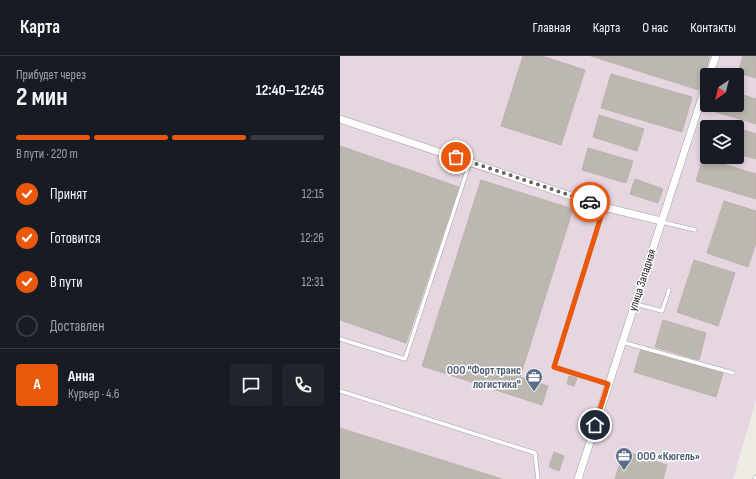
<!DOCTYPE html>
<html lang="ru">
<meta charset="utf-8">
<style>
body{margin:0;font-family:"Sofia Sans Condensed",sans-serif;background:#20242c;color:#f1f3f6;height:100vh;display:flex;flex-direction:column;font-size:15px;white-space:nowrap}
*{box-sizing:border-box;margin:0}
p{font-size:13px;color:#9ea1a6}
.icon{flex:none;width:22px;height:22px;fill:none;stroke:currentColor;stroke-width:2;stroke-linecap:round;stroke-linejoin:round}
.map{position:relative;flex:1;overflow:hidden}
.sheet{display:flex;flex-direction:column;background:#171b24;width:340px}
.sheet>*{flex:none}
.needle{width:26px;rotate:215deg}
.buttons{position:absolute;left:360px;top:12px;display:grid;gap:8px}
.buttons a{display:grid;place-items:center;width:44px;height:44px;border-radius:4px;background:#171b24;box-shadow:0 2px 6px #0003;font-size:20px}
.pin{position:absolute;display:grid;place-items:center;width:34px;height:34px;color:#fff;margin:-17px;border:2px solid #fff;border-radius:50%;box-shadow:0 1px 4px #0007}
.courier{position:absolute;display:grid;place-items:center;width:40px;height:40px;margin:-20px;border:3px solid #ea580c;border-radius:50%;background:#fff;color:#222;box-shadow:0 1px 5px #0007}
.overview em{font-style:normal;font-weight:700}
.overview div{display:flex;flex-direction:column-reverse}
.overview{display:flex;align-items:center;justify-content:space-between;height:68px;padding:0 16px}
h1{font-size:26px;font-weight:700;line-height:30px}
.bar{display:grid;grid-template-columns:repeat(4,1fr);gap:6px 4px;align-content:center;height:48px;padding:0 16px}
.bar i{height:5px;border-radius:3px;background:#363941}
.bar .on{background:#ea580c}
.bar p{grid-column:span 4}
.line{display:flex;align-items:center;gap:10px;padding:0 16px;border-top:1px solid #363941}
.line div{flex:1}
.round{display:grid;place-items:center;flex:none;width:42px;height:42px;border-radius:4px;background:#20242c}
ol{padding:0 16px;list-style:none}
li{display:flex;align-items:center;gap:12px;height:44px}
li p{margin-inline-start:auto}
li .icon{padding:4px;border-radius:50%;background:#ea580c;color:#fff;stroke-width:4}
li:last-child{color:#9ea1a6}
li i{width:22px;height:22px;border:2px solid #363941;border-radius:50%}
header{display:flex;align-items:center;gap:24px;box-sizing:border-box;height:56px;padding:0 20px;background:#171b24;border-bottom:1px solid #363941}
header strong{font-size:19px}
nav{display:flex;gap:22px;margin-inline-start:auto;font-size:14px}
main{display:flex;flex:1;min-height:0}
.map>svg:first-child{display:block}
</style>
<header>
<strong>Карта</strong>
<nav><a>Главная</a><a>Карта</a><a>О нас</a><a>Контакты</a></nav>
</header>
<main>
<section class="sheet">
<div class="overview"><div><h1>2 мин</h1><p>Прибудет через</p></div><em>12:40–12:45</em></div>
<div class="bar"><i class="on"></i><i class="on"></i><i class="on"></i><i></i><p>В пути · 220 m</p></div>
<ol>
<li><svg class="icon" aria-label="check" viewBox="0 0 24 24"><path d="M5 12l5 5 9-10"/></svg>Принят<p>12:15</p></li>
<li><svg class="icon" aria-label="check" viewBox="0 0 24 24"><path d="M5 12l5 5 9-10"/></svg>Готовится<p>12:26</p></li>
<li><svg class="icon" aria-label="check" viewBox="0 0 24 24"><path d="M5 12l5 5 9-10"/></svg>В пути<p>12:31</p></li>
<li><i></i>Доставлен</li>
</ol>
<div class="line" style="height:72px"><b class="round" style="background:#ea580c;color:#fff">А</b><div><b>Анна</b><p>Курьер · 4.6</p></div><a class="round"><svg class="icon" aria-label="chat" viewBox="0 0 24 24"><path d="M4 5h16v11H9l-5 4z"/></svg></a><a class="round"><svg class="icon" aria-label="phone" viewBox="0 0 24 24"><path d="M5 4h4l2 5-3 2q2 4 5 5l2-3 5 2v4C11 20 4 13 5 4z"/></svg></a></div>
</section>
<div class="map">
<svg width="416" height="423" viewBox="0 0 416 423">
<rect width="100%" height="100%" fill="#edebe4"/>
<path fill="#e6d6e2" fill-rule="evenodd" d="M0,0H416V344L393,423H0ZM367,19H397V49H367ZM367,71H397V101H367Z"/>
<path fill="#bdb7b1" stroke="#bdb3a8" d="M183,0H202L245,14L221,89L161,70Z
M251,0H370L359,34Z
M403,0H416V22L398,17Z
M271,18L352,41L342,76L261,52Z
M397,37L416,43V68L376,56L378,49H397Z
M259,59L304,73L297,95L253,81Z
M376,66L394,71H374Z
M397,72L416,78V103L397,98Z
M0,90L119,131L66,287L0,264Z
M248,92L293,105L286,127L242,114Z
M363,102L416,118V143L356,125Z
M295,123L323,133L318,147L290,138Z
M141,124L233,153L180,321L208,330L202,349L82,310Z
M384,145L416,155V187L408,211L367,197Z
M354,204L395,217L378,270L337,256Z
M323,264L366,277L359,304L315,291Z
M301,293L383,317L376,341L294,316Z
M229,320L237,322L234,330L227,328Z
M0,372L162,423H0Z
M284,395L327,409L323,423H275Z
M214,396L224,400L219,415L209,411Z"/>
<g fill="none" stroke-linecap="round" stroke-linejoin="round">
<defs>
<path id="lane" d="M264,151L214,311L268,328
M322,166L355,174
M296,248L322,255L329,234
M0,283L65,303L130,106
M282,286L393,317
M0,335L195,397L198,423
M415,423L416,421"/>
<path id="street" d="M369,19L376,0
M0,63L264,151L321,165
M238,423L367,26"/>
</defs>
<use href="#lane" stroke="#a1a1a1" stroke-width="4.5"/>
<use href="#street" stroke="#a1a1a1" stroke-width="8"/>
<use href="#lane" stroke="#fff" stroke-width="3.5"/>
<use href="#street" stroke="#fff" stroke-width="7"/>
</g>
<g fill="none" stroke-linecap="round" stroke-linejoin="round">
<path stroke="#666563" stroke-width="4" stroke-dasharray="0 7.2" d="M116,101L250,146"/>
<path stroke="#ea580c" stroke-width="5" d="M250,146L264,151L214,311L268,328L255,369"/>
</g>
<defs>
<symbol id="office-pin" viewBox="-11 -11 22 30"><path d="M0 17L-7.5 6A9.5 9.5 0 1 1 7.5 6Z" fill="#5c6f8a" stroke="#fff"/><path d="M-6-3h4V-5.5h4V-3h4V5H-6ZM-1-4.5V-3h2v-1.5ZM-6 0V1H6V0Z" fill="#fff"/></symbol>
</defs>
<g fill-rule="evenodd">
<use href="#office-pin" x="184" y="311" width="20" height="27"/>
<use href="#office-pin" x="274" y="390" width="20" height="27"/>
</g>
<g text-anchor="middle" stroke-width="3" stroke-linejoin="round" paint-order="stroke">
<g font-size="12" fill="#1d1d1d" stroke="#fff">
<text transform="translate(302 224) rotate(-72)" y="4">улица Западная</text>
</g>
<g font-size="12" font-weight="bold" fill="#4e5e75" stroke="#fff" text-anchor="end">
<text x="181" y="318">ООО "Форт транс<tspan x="181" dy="14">логистика"</tspan></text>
<text x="297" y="404" text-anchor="start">ООО «Кюгель»</text>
</g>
</g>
</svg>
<div class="buttons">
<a><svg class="needle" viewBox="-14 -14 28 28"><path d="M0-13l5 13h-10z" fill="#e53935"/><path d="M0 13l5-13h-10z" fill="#9ea1a6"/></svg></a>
<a><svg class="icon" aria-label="layers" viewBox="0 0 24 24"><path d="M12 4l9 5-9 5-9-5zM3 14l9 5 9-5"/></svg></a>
</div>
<div class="pin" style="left:116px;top:101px;background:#ea580c"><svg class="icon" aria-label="bag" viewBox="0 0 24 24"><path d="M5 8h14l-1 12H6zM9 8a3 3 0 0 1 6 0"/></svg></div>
<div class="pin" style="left:255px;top:369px;background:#1f2937"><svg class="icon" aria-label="home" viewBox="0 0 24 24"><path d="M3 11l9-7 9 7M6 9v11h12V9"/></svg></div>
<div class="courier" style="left:250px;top:146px"><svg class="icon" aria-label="car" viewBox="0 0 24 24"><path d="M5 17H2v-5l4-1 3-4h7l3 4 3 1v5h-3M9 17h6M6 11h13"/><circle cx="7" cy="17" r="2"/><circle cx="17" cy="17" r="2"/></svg></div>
</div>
</main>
